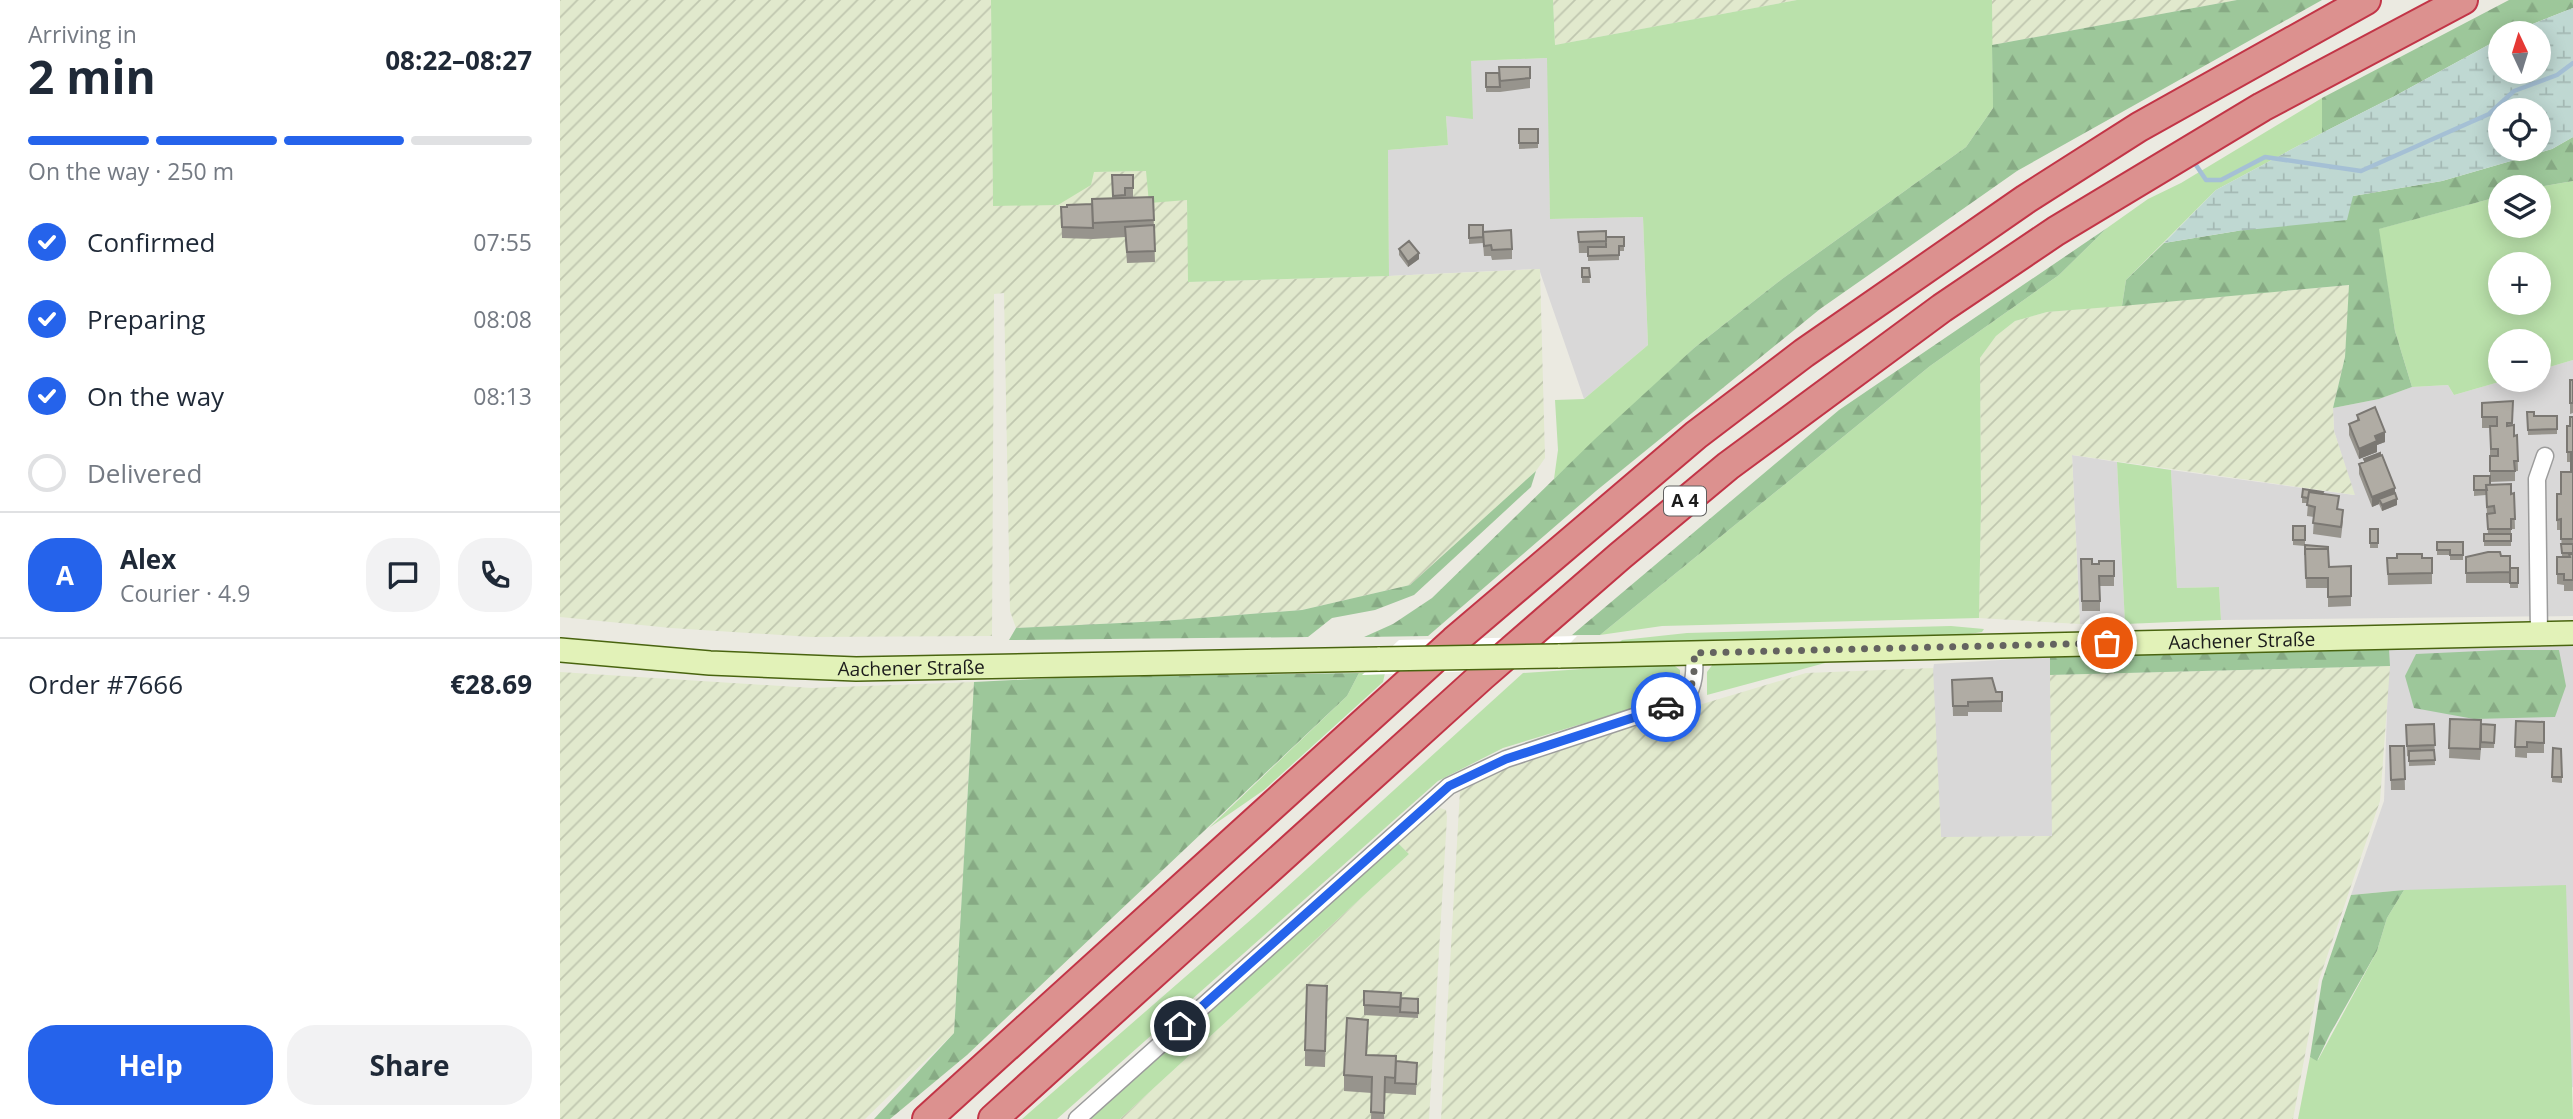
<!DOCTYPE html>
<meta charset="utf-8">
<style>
body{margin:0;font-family:"Open Sans",sans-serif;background:#f2f2f3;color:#1f2937;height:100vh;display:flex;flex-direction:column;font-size:26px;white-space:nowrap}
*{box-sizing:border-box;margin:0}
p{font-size:23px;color:#747a83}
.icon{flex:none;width:38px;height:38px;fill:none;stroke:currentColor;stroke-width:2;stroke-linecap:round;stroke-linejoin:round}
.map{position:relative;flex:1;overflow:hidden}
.panel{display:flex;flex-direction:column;background:#fff;width:560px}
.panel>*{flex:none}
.needle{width:46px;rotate:356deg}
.tools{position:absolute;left:1928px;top:21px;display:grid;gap:14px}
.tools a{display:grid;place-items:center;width:63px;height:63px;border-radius:50%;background:#fff;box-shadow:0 4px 18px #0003;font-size:35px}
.pin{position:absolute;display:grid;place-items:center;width:60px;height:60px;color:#fff;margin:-30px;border:4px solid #fff;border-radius:50%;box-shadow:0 2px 7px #0007}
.courier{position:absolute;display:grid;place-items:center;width:70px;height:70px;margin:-35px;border:5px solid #2563eb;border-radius:50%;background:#fff;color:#222;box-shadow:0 2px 9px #0007}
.overview em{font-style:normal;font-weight:700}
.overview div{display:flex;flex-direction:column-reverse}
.overview{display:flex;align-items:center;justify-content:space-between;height:119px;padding:0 28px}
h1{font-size:46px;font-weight:700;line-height:52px}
.bar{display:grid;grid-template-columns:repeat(4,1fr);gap:10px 7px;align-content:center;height:84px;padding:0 28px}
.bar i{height:9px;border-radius:5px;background:#e0e1e3}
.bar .on{background:#2563eb}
.bar p{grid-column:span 4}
.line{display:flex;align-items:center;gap:18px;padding:0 28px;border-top:2px solid #e0e1e3}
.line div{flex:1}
.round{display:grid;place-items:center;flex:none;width:74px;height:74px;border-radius:28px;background:#f2f2f3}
ol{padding:0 28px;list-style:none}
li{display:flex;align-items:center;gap:21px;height:77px}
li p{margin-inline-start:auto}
li .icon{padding:7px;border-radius:50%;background:#2563eb;color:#fff;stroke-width:4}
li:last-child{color:#747a83}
li i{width:38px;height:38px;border:4px solid #e0e1e3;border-radius:50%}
.cta{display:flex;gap:14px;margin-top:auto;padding:14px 28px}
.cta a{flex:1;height:80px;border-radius:28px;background:#2563eb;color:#fff;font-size:28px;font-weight:700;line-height:80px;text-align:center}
.cta a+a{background:#f2f2f3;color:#1f2937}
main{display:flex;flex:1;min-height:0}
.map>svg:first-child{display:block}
</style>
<main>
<section class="panel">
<div class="overview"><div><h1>2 min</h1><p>Arriving in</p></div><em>08:22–08:27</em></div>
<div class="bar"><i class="on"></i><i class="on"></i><i class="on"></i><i></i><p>On the way · 250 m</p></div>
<ol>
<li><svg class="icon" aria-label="check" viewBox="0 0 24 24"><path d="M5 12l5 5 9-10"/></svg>Confirmed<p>07:55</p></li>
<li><svg class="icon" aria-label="check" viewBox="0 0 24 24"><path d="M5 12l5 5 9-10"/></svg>Preparing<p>08:08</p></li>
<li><svg class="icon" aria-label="check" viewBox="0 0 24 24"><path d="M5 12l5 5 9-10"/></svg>On the way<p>08:13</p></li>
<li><i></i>Delivered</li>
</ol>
<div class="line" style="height:126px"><b class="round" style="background:#2563eb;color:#fff">A</b><div><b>Alex</b><p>Courier · 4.9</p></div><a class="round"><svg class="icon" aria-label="chat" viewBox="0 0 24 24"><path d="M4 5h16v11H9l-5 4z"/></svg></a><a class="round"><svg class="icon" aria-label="phone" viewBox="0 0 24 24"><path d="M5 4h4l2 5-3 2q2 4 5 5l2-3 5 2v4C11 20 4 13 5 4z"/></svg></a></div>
<div class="line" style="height:91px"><div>Order #7666</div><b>€28.69</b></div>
<div class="cta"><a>Help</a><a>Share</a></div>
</section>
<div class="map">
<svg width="2013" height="1119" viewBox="0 0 2013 1119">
<defs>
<pattern id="farmland-furrows" width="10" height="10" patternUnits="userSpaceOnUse" patternTransform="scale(1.75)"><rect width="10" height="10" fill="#e1e9cd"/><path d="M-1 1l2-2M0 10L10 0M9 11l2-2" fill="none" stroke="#c0c7af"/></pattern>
<pattern id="forest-firs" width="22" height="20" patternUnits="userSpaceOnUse" patternTransform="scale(1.75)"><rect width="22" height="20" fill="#9dc79a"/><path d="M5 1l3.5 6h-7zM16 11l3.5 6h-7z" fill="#87aa84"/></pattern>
<pattern id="wetland-marsh" width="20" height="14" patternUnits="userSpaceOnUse" patternTransform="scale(1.75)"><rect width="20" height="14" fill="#bfd8d2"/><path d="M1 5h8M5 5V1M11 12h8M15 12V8" fill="none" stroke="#a4b9b4"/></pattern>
</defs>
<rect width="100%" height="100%" fill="#ebeae1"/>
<path fill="#d9d8d8" d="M988,58L990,219L1083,217L1088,345L1024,399L979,269L829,276L828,150L888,145L886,116L911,61Z
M2013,360V616L1661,620L1659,587L1617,588L1611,470L1794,495L1774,431L1773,408L1819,399L1852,387L1888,385L1894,395L1946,380H1979V370Z
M1512,455L1557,462L1565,624H1520Z
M2013,644V1087L2011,1088L1844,890L1791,895L1824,801L1829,649Z
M1490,657L1493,836L1381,838L1372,676L1374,664Z"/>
<path fill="url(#farmland-furrows)" d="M0,0H431L433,206L534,172L587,171L627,200L629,282L829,276L980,269L985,458L976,471L850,585L742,610L602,621L456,628L450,611L444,293L434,294L432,636L251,637L111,628L0,617Z
M993,0H1237L995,45Z
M1432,0H1677L1432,45Z
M1790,285L1785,357L1773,408L1774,431L1795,495L1512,455L1520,624L1419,618L1421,503L1420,358L1436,336L1455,321L1487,312Z
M1830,666L1820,801L1759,980L1733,1119H881L900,791L945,769L1119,711L1246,673L1373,668L1381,837L1492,836L1490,675Z
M0,672L252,688L414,682L394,1033L305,1119H0Z
M880,808L886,810L887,817L869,1119H560L849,854L837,842Z"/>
<path fill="#bae1ab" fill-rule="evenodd" d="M431,0H993L995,45L1237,0H1432L1433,108L1406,147L1222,279L1134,348L994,479L998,450L995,400L1024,399L1088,345L1083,217L990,219L987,58L911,61L913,119L886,116L888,145L828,150L829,276L628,282L627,200L589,203L586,171L534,172L531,185L498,205L433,206Z
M1762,98V133L1656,190L1566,280L1562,306L1487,312L1455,321L1436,336L1420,358L1421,503L1419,618L1102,626L1040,635L1370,366L1499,275L1547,228L1588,199L1621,183Z
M2013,181V360L1979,370V341H1941V380H1946L1894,395L1888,385L1852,387L1835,331L1818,229L1941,196V226H1979L1978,187ZM1941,264H1979V303H1941Z
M1557,462L1611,470L1617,588L1659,587L1661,620L1565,624Z
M1391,626L1424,629L1422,632L1397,636L1058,644L1062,640L1127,633Z
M1262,660L1265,663L1147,695V672L1153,664Z
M1111,663L1120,670V687L1107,698L943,748L878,781L497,1119H462L694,917L963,673Z
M799,673H825L823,682L704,790L649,828L787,696Z
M837,842L849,854L560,1119H529Z
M2006,885L2013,1119H1738L1750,1057L1758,1060L1817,951L1827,918L1844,890Z"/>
<path fill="url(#forest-firs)" d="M1677,0H1762L1457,171L1323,265L1260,309L1036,491L868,636L804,637L833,624L872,598L1035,439L1134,348L1222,279L1406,147L1433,108L1432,45Z
M1949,0H2013V8L1950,33H1941V38L1833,97L1762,133V98Z
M2013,137V181L1978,187H1941V196L1819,229L1835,331L1852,387L1819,399L1773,408L1785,357L1789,285L1562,306L1566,280L1604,243L1677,231L1793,196L1882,181L1992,149Z
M1547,228L1499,275L1370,366L1040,635H1012L1279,410Z
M976,471L971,487L854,595L815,610L772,618L748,637L449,640L456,628L602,621L742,610L850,585Z
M1829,649L1830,666L1490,675V657Z
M1942,650H1999L2006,686L1995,717L1914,719L1854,708L1845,676L1856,654Z
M799,673L787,696L407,1055L330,1119H314L394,1033L414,682L515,677Z
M1844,890L1827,918L1817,951L1770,1034L1757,1061L1750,1057L1762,981L1791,895Z"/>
<path fill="url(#wetland-marsh)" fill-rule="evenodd" d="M2013,8V137L1992,149L1882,181L1793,196L1787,220L1677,231L1604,243L1656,190L1762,133L1833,97L1941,38V72H1979V33H1950ZM1941,110H1979V149H1941Z"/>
<path fill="#fff" d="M1017,636L985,669L802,675L839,640Z"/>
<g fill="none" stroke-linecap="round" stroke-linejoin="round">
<path stroke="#a5c0d5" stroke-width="4.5" d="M1632,159L1646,180H1661L1705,157L1801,171L1929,114L1954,91L1997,75L2013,63"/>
<defs>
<path id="minor" d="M1979,634L1977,479L1985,456
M517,1119L889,786L946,759L1125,700C1135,684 1135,671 1134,653"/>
<g id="secondary">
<path id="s1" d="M0,650L150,663L296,669L820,659"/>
<path id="s2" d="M998,656L2013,633"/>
</g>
<path id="motorway" d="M367,1119L894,641L1136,435L1244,353L1466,199L1579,127L1806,0
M433,1119L922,676L1060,556L1168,466L1382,308L1496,231L1702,107L1903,0"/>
</defs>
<use href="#minor" stroke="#9c9c9c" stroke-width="19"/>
<use href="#secondary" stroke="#49640f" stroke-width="26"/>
<use href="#motorway" stroke="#c23547" stroke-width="32"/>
<use href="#minor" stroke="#fff" stroke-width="16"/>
<use href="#secondary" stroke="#e2f2b8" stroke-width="23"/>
<use href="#motorway" stroke="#dc918f" stroke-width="28"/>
<defs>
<path id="secondary-bridge" d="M820,659L998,656"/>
</defs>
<use href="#secondary-bridge" stroke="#49640f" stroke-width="26" stroke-linecap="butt"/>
<use href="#secondary-bridge" stroke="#e2f2b8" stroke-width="23"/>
</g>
<path fill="#97948d" d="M926,73L970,78V88L940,92H926Z
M959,129H978V148L959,149Z
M552,175H573V197H593L595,262L567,263L565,237L533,239L502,238L501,207L532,204L552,198Z
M909,225L952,249V259L932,260L931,256H924L923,243L909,244Z
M1018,232L1046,237H1064V251H1059V260L1028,261V253H1019Z
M839,249L859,259L848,267L839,255Z
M1022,268H1029L1030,283H1022Z
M2010,380H2013V413L2010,414Z
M1922,403L1953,411L1952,425L1954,436L1957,435L1958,471H1955V481L1930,482V485L1951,494L1954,493L1955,529H1951V546H1924V534H1928L1926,495L1914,496V476H1930V428H1922Z
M1967,412L1974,416H1997V434L1968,435Z
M1797,415L1825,442L1817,445V452L1799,459L1789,435V424L1797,421Z
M2013,417V591H2004V585L1997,584V557H2002L2001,530H1997V494H2001L2011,472V462H2007V426H2010Z
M1804,459L1835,493L1837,505L1822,511L1819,504L1812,507L1799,474V464L1804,462Z
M1763,494L1779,510L1783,521L1781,538L1753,534L1754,517L1747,516L1748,503H1742V497Z
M1733,526H1745V545L1769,567L1791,566V606L1768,607V588H1746L1745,546L1733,545Z
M1810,529H1818V548H1810Z
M1877,542H1903V560H1890V555H1877Z
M1941,556L1950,568H1958V588H1950V583H1906V557Z
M1827,558H1872V584L1828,585Z
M1521,559L1532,564H1539L1554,561V586H1540V611H1522Z
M1392,680L1436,692H1442V712H1408V716H1393Z
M1890,719L1921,726L1935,725L1934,748H1921L1920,760L1889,758Z
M1956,721L1984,722V753H1967V758L1955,757Z
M1874,724L1875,765L1849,766V757L1847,756L1846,725Z
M1830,746H1844L1845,790H1831Z
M1993,748L2002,777V783L1992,782Z
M804,991L841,998L858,999V1018L804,1015Z
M767,1002L765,1067L745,1066V1050Z
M808,1035L807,1055L836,1061L857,1063L856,1095L825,1093L824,1119H811L812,1093L784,1091V1075Z"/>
<path fill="#7b7873" d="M859,253V259L848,267V262Z
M1825,432V442L1817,445V452L1799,459V449L1815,436Z
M1835,488V498L1819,499V504L1812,507V497Z
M1837,499V505L1822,511V505Z"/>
<path fill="#b0aca4" stroke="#7b7873" stroke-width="2" d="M939,67H970V78L940,81Z
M926,73H939L940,87H926Z
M959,129H978V143H959Z
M552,175H573V188H565V195L553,196Z
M593,197L594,220L533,223L532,199Z
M532,204L533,228L502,227L501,207H507V205Z
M594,225L595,251L567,252L565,227Z
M909,225H923V237L909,238Z
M951,230L952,249L932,250L931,245L924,246L923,232Z
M1046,231V241L1019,242L1018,232Z
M1046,237H1064V246H1059V255L1028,256V247H1046Z
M849,241L859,253L848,262L839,249Z
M1022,268H1029L1030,277H1022Z
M2010,380H2013V403H2010Z
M1953,401L1952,423H1947V426L1954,425V436L1957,435L1958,461H1954L1955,471H1930V456H1938V449H1931L1930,426H1937V417H1922V403Z
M1815,407L1825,432L1815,436L1817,441L1799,449L1789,424L1799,420L1797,415Z
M1967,412H1974V416H1997V429L1968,430Z
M2010,417H2013V539H2001V519L1997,520V494H2001V472H2011V452H2007V426H2010Z
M1820,453V455L1805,461L1804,459Z
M1822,455L1835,488L1812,497L1799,464Z
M1914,476H1930V485H1926L1927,490H1914Z
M1951,484V494L1954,493L1955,519H1951V529H1928L1927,514L1935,513L1934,506L1927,507L1926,485Z
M1743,489L1763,492L1762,494L1749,492L1748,498L1742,497Z
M1749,492L1779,496L1777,509L1783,510L1781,527L1753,523L1755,507L1747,505Z
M1835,493L1837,499L1822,505L1819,499Z
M1733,526H1745V540H1733Z
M1810,529H1818V543H1810Z
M1924,534H1951V541H1924Z
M1877,542H1903V555H1890V550H1877Z
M2001,544H2013V553H2002Z
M1745,545L1768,547V549H1745V555Z
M1745,549H1768L1769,567L1791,566V596L1768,597V578H1746Z
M1928,552H1940L1941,556H1950V572L1906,573V557Z
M1837,554H1862V558H1872V573L1828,574L1827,558H1837Z
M2009,554H2013V580H2004V574H1997V557H2010Z
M1521,559H1532V564H1539V561H1554V576H1539L1540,601H1522Z
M1950,568H1958V583H1950Z
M1432,678L1436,692H1442V701L1408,702V706H1393L1392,680Z
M1890,719L1921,720L1920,749L1889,748Z
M1956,721L1984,722V743L1967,742V747H1955Z
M1874,724L1875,745L1847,746L1846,725Z
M1921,724L1935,725L1934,743L1921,742Z
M1830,746H1844L1845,779L1831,780Z
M1993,748L2001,749L2002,777H1992Z
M1874,750L1875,760L1849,761V751Z
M747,985L767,986L765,1051L745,1050Z
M804,991L841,993L840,1007L804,1005Z
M841,998L858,999V1013L840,1012Z
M787,1018L808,1020L806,1055L836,1056L835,1078L825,1077L824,1113L811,1112L812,1077L784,1075Z
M836,1061L857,1063L856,1084L835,1083Z"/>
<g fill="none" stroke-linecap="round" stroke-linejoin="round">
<path stroke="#646360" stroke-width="7" stroke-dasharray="0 12.6" d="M1106,707L1125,700C1134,684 1135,671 1134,653L1547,643"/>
<path stroke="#2563eb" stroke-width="9" d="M620,1026L889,786L946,759L1106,707"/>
</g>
<g text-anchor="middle" stroke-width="7" stroke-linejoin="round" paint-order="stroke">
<rect fill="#fff" stroke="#5f5f5f" stroke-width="2" x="1104" y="486.5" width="42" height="29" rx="5"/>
<g font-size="18" font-weight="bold" fill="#1b1b1b">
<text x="1125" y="507">A 4</text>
</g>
<g font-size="19" fill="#1b1b1b" stroke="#fff">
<text dy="7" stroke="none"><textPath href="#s2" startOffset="684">Aachener Straße</textPath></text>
<text dy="7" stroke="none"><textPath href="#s1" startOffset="352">Aachener Straße</textPath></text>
</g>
</g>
</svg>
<div class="tools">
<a><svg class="needle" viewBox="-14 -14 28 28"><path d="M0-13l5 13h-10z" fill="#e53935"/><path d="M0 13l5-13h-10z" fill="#747a83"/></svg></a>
<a><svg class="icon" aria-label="locate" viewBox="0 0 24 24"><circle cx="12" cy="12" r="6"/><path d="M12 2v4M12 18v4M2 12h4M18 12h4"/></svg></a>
<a><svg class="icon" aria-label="layers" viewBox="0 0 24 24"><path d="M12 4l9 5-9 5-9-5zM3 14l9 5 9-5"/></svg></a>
<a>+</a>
<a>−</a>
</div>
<div class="pin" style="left:1547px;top:643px;background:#ea580c"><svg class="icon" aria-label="bag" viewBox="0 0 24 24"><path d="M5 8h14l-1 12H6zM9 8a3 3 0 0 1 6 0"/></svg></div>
<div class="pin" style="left:620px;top:1026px;background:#1f2937"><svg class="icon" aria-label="home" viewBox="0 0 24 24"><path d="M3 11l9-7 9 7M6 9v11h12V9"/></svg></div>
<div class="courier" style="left:1106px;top:707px"><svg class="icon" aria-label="car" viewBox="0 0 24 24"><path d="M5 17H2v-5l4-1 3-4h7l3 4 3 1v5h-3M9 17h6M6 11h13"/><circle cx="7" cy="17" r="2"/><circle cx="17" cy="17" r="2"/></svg></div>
</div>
</main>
